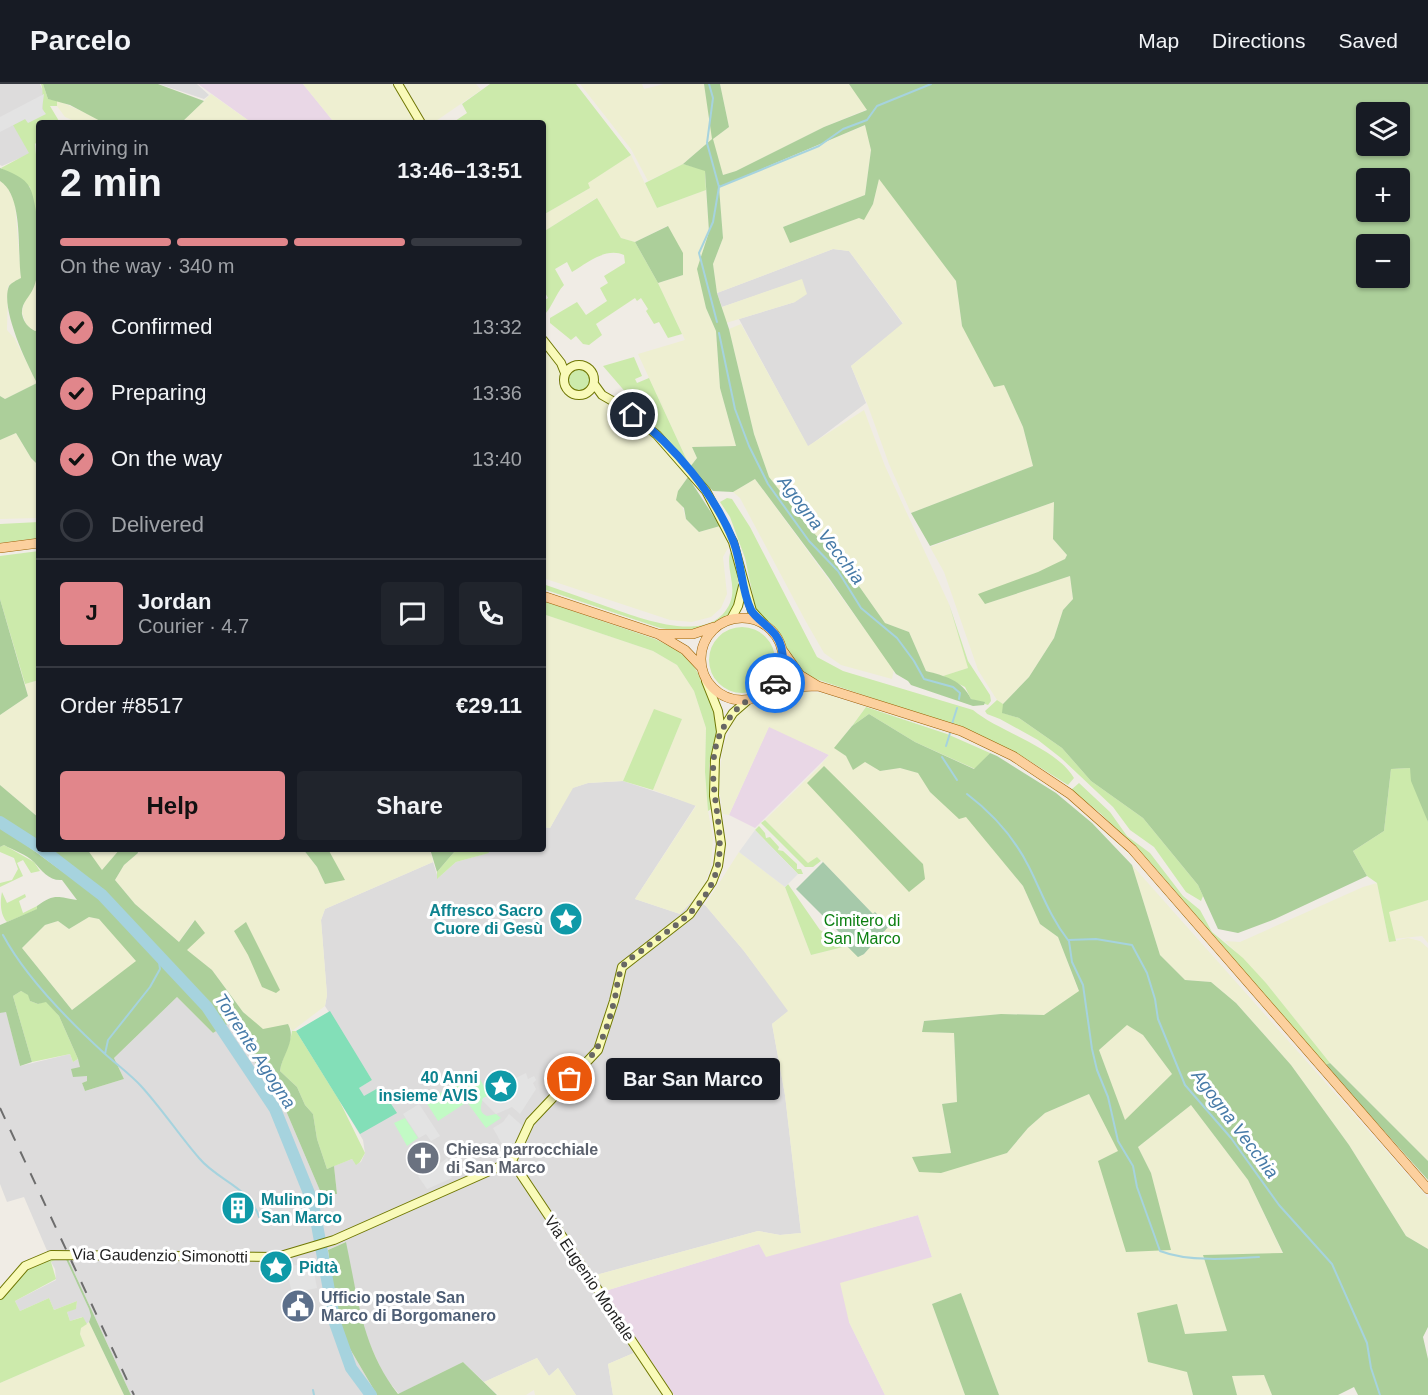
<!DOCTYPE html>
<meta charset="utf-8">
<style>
body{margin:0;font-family:Helvetica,sans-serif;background:#20242c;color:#f1f3f6;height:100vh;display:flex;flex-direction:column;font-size:22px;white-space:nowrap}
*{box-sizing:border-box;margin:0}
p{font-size:20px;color:#9ea1a6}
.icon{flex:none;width:33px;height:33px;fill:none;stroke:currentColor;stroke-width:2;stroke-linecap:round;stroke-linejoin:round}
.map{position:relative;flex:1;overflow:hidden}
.panel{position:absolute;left:36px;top:36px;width:510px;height:732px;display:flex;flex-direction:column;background:#171b24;border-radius:6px;box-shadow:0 2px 4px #0004}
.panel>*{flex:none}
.tools{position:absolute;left:1356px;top:18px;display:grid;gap:12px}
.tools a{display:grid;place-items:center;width:54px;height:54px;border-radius:6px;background:#171b24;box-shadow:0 2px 4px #0004;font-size:30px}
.pin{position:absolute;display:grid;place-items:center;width:51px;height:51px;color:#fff;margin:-26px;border:3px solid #fff;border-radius:50%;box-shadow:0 2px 6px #0007}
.courier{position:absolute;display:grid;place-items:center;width:60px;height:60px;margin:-30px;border:4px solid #1a73e8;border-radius:50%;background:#fff;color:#222;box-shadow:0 2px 8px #0007}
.bubble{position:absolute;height:42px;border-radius:6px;background:#171b24;box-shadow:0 2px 4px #0004;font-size:20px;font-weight:800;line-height:42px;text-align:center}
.overview em{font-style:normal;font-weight:800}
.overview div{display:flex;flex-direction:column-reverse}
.overview{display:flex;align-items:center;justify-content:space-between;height:102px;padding:0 24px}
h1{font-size:39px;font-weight:800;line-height:45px}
.bar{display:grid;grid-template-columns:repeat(4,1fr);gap:9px 6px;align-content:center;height:72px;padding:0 24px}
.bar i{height:8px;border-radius:4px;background:#363941}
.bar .active{background:#e1868b}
.bar p{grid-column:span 4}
.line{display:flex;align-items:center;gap:15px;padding:0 24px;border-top:2px solid #363941}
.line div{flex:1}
.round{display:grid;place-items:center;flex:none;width:63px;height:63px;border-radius:6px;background:#20242c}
ol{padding:0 24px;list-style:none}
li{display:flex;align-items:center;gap:18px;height:66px}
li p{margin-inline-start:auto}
li .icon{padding:6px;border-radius:50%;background:#e1868b;color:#111;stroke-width:4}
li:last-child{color:#9ea1a6}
li i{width:33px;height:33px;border:3px solid #363941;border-radius:50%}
.button{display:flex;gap:12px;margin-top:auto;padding:12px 24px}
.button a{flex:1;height:69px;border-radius:6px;background:#e1868b;color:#111;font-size:24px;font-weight:800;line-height:69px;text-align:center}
.button a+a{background:#20242c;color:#f1f3f6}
header{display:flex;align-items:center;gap:36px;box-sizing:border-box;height:84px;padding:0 30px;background:#171b24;border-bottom:2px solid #363941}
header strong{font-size:28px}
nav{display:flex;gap:33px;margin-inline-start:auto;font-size:21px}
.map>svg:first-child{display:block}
</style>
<header>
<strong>Parcelo</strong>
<nav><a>Map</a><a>Directions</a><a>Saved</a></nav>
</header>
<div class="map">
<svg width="1428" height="1311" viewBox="0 0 1428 1311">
<rect width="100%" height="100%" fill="#f0ece5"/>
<path fill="#dddcdc" d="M0,0H40L47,16L29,70L2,82L0,81Z
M159,0H197L209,11L204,15Z
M833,165L849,167L903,240L851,282L866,319L808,363L739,235L795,218L801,196L722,223L717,209Z
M623,697L696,721L635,815L680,830L694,815L706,822L744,867L789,927L772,940L785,1011L801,1149L780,1151L758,1147L596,1191L643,1265L608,1280L613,1311H576L558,1284L549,1292L537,1274L484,1298L463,1278L399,1310L385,1293L364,1248L345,1158L328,1166L336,1229L346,1258L377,1311H131L67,1173L89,1225L91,1232L89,1238L87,1240L82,1233L70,1237L67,1228L76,1224L77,1217L54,1226L49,1214L20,1227L15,1217L56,1196L55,1185L51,1178L58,1174L48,1169L24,1113L7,1118L0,1100V929L6,927L20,982L70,970L73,978L78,975L87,992V997L82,999L85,1007L124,995L114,974L177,913L213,949L229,938L284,1022L321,1109L337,1110L334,1082L352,1075L356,1080L361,1078L365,1069L363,1056L339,1016L372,996L325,922L327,911L321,836L325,825L433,778L438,794L456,778L488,769L487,765H543V743L550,744L572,704L588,699Z"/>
<path fill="#e9d7e6" d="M198,0H303L333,37L331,39H252Z
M769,642L829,671L755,744L729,731Z
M918,1131L932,1173L849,1238L885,1311H674L605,1207L759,1160L767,1172Z"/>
<path fill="#eeefd1" d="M303,0H395L418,39H331L333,37Z
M404,0H476L481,6L433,39H427Z
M580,0H642L644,5L664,0H704L713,55L729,43L720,0H849L868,25L824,43L736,87L723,91L712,55L683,80L648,97L631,65Z
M211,10L252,39H181Z
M57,16L99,35L104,39H79L65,33L57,22Z
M866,41L871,66L865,111L783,143L790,158L859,134L873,120L879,94L956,197L962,242L1004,301L1023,343L1033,382L911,429L889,380L868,322L851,282L903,239L849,167L833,165L717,209L713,180L723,154L719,103Z
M631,71L657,124L706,106L709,148L698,185L706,224L716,247L720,304L736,362L692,363L697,374L690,383L638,270L685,256L658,199L683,191L667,142L635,158L621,154L596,114L543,148V131L590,104L587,99Z
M0,97L7,102L15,119L21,194L8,202L7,246L15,255L37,299L5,315L0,312Z
M39,180V246L36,248L26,241L22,228L25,215L33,205Z
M802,195L807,210L795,218L726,239L722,223Z
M741,240L808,362L864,326L885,382L949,520L968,584L943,592L926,587L909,548L885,539L842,478L809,444L769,393L754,350L729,245Z
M543,260L560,281V291L558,298L564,310L576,316L592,312L617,322L644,344L688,393L678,407L686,435L699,448L720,442L729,462L723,473L727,510L721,524L711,533L692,538L670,536L543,494Z
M16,349L31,374L39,382V434L0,435V356Z
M755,395L894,585L892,595L841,581L824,569L805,536L740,414L733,408Z
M1054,418L1053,455L1067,471L1065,475L985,520L1070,492L1073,515L1063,526L1054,554L1029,593L1003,620L997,616L978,586L944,488L930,463Z
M543,530L653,567L677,581L694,607L706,644L705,688L708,727L713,754L711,783L702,806L680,830L635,815L696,722L653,706L682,635L654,626L623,697L588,699L573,704L550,744L543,743Z
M39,596V734L0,701V631L28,612L25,600Z
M790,606L822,609L866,623L835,664L846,672L865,678L880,687L900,684L919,689L930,708L966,732L1023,802L1040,840L1058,853L1079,908L1044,931L1001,930L924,937L922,948L954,949L957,1018L942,1020L951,1069L913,1073L919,1088L1007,1069L1028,1044L1045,1029L1089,1010L1170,1166L1151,1089L1138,1063L1191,1021L1248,1096L1283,1170L1227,1247L1185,1250L1187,1288L1193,1311H999L961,1209L932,1220L965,1311H885L849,1238L840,1199L932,1173L918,1131L766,1173L759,1160L605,1207L596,1191L758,1147L780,1151L801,1149L785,1011L772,940L788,927L744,867L705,821L739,768L785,803L811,871L847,862L858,873L865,870L873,830L823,778L817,773L809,780L765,736L817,685L829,671L769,643L729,731L723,730L718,699L723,665L734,635L748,622L773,610Z
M86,765H120L102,786Z
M137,765H303L317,783L325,800L328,765H430L433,778L325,825L321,836L327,911L325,922L292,947L288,940L263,946L243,928L212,886L186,866L194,836L179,858L135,820L115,796L124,781L138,769Z
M1132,781L1428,1114V1165L1406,1152L1349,1061L1291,981L1236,919L1211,898L1185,896L1160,871Z
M1428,782V859L1422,852L1393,855L1380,800Z
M1377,799L1389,858L1408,854L1420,857L1428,864V1077L1330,979L1266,899L1225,857L1240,858L1363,803Z
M89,833L99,835L137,877L72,926L22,864L45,841L58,837L69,845Z
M1127,940L1143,951L1172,990L1125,1037L1099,966Z
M89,1238L124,1311H0V1299L85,1262L80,1250L81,1244Z
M636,1268L665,1311H613L608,1280Z
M537,1274L549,1292L558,1284L576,1311H535L534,1306L526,1311H498L484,1298Z
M1264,1291L1272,1311H1237L1231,1292Z"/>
<path fill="#cceaab" d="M41,0H43L48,15L57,16V22H50L59,37L39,39V56L35,60L39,102V160L30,103L1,84L29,69L13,41L25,35L45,30C39,21 45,9 41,0Z
M490,0H576L631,71L588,99L590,104L543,131V39H452L467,29L462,20Z
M683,80L705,86L706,106L657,124L645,99Z
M597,114L621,154L635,158L658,199L682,250L668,254L659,238L654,240L646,227L648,225L641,214L637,217L635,214L596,240L602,251L589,261L583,260L576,252L571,256L550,239V234L577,218L586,231L607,217L600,204L608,199L604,192L625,179L624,171C606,163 587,179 572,188L567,178L555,185L564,201C555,210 553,223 543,232V217L548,214L543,205V191L546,189L543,184V148Z
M634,273L642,292L635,295L637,299L649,294L690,383L603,282Z
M569 296a11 11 0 1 1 22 0a11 11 0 1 1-22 0Z
M727,414L732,415L750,443L817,573L843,587L973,626C999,648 1056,663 1074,694L1068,701L1025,674L967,646L816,595L804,589L795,578L779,551L756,526L745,474L730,433L720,418Z
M39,438V454L0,459V440Z
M39,467V596L25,600L0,515V472Z
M730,469H732C753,529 717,555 660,544L543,505V500C565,508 587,515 608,523C640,534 711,563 730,519C737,502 726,486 730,469Z
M543,517L655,555L677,566L692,579L709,608L718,639L709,682L711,725L708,727L705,688L706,644L694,607L677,581L653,567L543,530Z
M949,520L968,577L990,611L991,617L988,621L971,615L965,603L943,592L968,584Z
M709 576a33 33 0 1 1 66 0a33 33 0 1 1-66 0Z
M997,616L1003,620V629L1019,634L1062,664L1091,697L1143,734L1198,801L1203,812L1201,817L1186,808L1154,763L1130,746L1113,723L1061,674L1038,656L1000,635L987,630L985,627Z
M866,623L947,650L990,669L975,685L915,658L869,630L852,642Z
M654,625L682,635L653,706L623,697Z
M1410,684L1428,738V816L1389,828L1396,857L1389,858L1377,799L1367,792L1353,767L1384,747L1391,685Z
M1079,699L1110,728L1127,752L1150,769L1183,812L1200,826L1212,848L1243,874L1266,899L1330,979L1325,981L1150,778L1100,729L1071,706Z
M765,736L808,779L817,773L821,777L813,783H805L761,739Z
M759,742L765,749L766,754L770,753L779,763L778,766L783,767L797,780V785H801L803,790H798L755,746Z
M4,761L34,778L40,787L31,789L23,776L17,779L23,792L0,803V799L12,796L18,785L14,774L0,768V763Z
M454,765H487L489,769L456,778L437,795V788L455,767Z
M788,800L820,846L832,853L839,848L846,855L875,828L864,870L858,873L847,862L811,871L785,803Z
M2,808L7,819L25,810L26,813L19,817L23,829L37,822L38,825L7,838C0,831 0,817 2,808Z
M21,907L29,911L30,917L38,920L46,917L59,932L78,975L73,978L70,970L32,978L13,912Z
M292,947H296L339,1016L365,1069L360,1078L356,1081L352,1075L327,1085L317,1055L313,1030L305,1021L297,1003L280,987C282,973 290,962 292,947Z
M59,1174L51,1178L56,1195L15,1217L20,1227L49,1214L54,1226L77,1217L76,1225L67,1228L70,1237L83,1233L87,1240L81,1244L80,1250L85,1262L0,1299V1211L33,1177Z"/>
<path fill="#accf9a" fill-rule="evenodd" d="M43,0H158L204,17L181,39H104L70,21L48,15Z
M704,0H720L729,43L713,55L723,91L736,87L824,43L867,26L849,0H1428V738L1411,697L1410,684L1391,685L1384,747L1353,767L1367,792L1275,835L1238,849L1218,845L1198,801L1143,734L1091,697L1062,664L1019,634L1002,629L1003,620L1029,593L1054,554L1063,526L1073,515L1070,492L985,520L978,510L1038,488L1065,475L1067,471L1053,455L1054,418L930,462L911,429L1033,382L1023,343L1004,301L994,303L962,242L956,197L879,95L873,120L864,136L859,134L790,159L783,143L865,111L871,66L865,41L719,103L723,154L713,180L717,209L729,245L754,350L769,393L809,444L842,478L885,539L909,548L926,587C945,592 962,596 971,615L985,618L984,621L973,622L911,601L908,597L896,590L829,494L755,395L733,408L713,407L690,383L697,374L692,363L736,362L720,304L716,247L706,224L697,185L709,148L705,87L683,80L712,55ZM1366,28H1400V62H1366ZM1366,94H1400V128H1366ZM1366,160H1400V194H1366Z
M0,84C10,88 25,93 30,104C39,124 43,186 33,205C29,214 21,219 22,230C24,239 28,243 35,247L39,246V382L31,374L16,349L0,356V312L5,315L37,299C26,278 0,224 9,202C11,199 17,196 21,194C17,168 24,112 0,97Z
M668,142L683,169V191L658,199L635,158Z
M688,393L720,442L699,448L686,435L684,424L676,416L678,407Z
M0,515L28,612L0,631Z
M869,630L915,658L974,685L990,669L997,672L1056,709L1092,739L1132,781L1160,871L1185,896L1211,898L1236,919L1291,981L1349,1061L1406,1152L1428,1165V1243L1423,1253L1428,1275V1311H1358L1354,1303L1338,1311H1272L1264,1291L1232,1292L1237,1311H1193L1187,1288L1148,1278L1137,1229L1177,1220L1185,1250L1227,1247L1203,1171L1283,1169L1248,1096L1191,1021L1138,1063L1151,1089L1171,1166L1126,1168L1098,1077L1118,1067L1089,1010L1045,1029L1028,1044L1007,1069L941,1089L919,1088L912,1073L951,1069L942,1020L957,1018L954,949L922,948L924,937L1001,930L1044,931L1079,907L1058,853L1040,840L1023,802L966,733L959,735L930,708L918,689L900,684L880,687L865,678L853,686L846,672L834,664L852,642ZM1127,941L1143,951L1172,990L1125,1036L1099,966Z
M824,682L923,780L925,795L909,808L807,699Z
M0,701L39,734V765H87L102,786L120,765H137L138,769L124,781L115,796L135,820L179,858L195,836L205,849L187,866L212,886L243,928L263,945L288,940C297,956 282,971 280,987L297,1003L305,1021L313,1030L317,1055L327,1085L334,1082L337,1110L321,1109L284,1022L229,939L213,949L177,913L114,974L124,995L85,1007L82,999L87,997V992L73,993L71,985L80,983L78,975L59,932L46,918L38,920L30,917L28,911L21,907L13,912L32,978L20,982L6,928L0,929V841L37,825V822C54,809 58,813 77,816L62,796C49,797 42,787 34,778C27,771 13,766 4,761L0,763V742L103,817L219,926L104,817L0,740ZM89,833L99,835L136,877L72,926L22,864L45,841L58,837L69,845Z
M303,765H328L345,796L325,800L317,783Z
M430,765H454L455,767L437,788Z
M246,838L280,906L276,909L262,903L248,871L234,847Z
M1330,979L1428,1077V1096L1325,981Z
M346,1158C358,1214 362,1264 398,1310L463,1278L497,1311H377L346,1258L337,1229L328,1166Z
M65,1173H67L131,1311H124L89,1238L91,1232L89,1225Z
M961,1209L999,1311H965L932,1220Z"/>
<path fill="#a6c9aa" d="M823,778L873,830L875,828L889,842L864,870L858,873L843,858L846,855L796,805Z"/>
<path fill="#c2fac5" d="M475,987L485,1004L493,1002L494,1004L489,1007L488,1012L483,1014C481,1022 478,1028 487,1032L496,1030L501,1034L486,1044L467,1018L438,1037L426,1018Z
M405,1034L418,1054L407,1062L394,1039Z"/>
<path fill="#83dfb8" d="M330,927L372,996L359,1004L364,1012L380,1003L397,1029L360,1050L296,947Z"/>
<path fill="#e3e3e3" d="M44,10L42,25L46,30L28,39L25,35L0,48V33Z
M755,746L798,790L785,803L739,768Z
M526,989L528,995L534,992L536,996L533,999L536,1005L520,1030L512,1023L496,1030L482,1016L483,1014L488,1012L489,1007L499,1002L501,1004L507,1003L508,998Z
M419,1020L440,1052L431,1057L426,1050L419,1054L403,1030Z
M509,1030L526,1045L508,1071L493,1044L503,1038Z
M447,1074L455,1087L449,1089L452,1094L427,1105L418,1092L433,1085Z
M312,1178L317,1204L292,1209L286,1183Z"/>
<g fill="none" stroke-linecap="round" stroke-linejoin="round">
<path stroke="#a6d3de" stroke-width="2" d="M709,0L713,14L707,59L719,103L713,138L699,169L717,238
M719,103L819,62L843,45L867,36L877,22L931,0
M719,249L735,325L749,362L768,400L809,457L838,487L861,524L897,554L914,577L924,595L953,603L960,609L959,615
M952,640L957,624
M946,662L950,649
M942,673L957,696
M967,710C992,729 1015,755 1029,783C1042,809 1050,833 1068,856L1096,855L1132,861L1147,889L1155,915L1158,935L1185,1001L1231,1054L1279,1121L1332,1180L1367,1259L1371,1284L1380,1311
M3,851C25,892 69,937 104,969C116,980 130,990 141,1002C162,1025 179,1051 199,1074C218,1097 250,1103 259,1133
M1069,857L1072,878L1083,901L1092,965L1097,986L1108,1013L1118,1057L1133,1082L1137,1103L1160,1167C1188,1178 1230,1175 1259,1173
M105,970L108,956L150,903L160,885L158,870
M313,1306L314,1311"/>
<path stroke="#a6d3de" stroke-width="12" d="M0,738L39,763
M42,765L102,811L207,923L275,1025L313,1119L335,1239L351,1284L371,1311"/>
<defs>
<path id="secondary" d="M398,0L421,39
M543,256L561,279L565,289
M564 296a15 15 0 1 1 30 0a15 15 0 1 1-30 0Z
M594,300L602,311L623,323L657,351L706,407L733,458L752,527L764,540
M731,535L738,522L743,502
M706,597L718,627L721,648
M512,1077L668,1311
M0,1211L25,1182L51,1171L277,1173L334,1156L512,1077L530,1038L598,966L614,917L622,883L690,830L712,798L718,782L721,760L714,712L715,675L721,648L733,629L748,616"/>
<path id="primary" d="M0,464L39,459
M543,512L658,550L685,566L701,583
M701 575a41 41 0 1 1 82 0a41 41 0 1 1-82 0Z
M660,550H693L714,543
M783,567L800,591L818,602L961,647L1013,672L1070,710L1132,765L1428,1105
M767,610L792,603L818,602"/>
</defs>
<use href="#secondary" stroke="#707804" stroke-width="10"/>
<use href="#primary" stroke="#9a6100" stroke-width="10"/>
<use href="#secondary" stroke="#f9fab9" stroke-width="8"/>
<use href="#primary" stroke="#fcd09e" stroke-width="9"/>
<path stroke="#6d6d6d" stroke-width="2" stroke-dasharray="12 12" stroke-linecap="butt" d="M0,1024L134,1311"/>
</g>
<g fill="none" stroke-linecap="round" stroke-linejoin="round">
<path stroke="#686764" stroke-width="6" stroke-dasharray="0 10.8" d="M570,995C599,967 604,956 614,918C617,907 617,892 623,882C628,875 638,870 644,865C669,845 699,829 712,799C735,750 697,695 722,646C728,635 738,621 749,616C760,611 768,609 775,599"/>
<path stroke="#1a73e8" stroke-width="8" d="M633,331C674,361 716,412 734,459C742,481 741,505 751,526C755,533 764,539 770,545C786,559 786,582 775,599"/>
</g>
<defs>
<symbol id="sight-disc" viewBox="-11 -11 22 22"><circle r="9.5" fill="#0f9aa8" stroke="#fff"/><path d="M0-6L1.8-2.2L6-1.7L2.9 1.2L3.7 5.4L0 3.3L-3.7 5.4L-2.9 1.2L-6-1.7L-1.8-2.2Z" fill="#fff"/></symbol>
<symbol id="church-disc" viewBox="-11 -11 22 22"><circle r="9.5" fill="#6b7280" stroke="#fff"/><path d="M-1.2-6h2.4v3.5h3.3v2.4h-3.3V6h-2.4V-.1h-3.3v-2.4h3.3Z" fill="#fff"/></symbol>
<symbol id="building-disc" viewBox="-11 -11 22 22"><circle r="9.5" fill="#0f9aa8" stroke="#fff"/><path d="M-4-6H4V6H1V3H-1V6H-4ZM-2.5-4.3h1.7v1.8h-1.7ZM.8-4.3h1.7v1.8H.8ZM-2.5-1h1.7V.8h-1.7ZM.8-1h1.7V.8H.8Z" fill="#fff"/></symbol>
<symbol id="civic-disc" viewBox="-11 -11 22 22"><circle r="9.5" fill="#5c6f8a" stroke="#fff"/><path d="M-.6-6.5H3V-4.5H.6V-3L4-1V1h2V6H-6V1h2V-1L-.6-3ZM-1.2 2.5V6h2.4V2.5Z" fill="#fff"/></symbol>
</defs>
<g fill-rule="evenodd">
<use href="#sight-disc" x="547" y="816" width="38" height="38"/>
<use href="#sight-disc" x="482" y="983" width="38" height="38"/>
<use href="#church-disc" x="404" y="1055" width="38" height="38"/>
<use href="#building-disc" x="219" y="1105" width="38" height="38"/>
<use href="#sight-disc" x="257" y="1164" width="38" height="38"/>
<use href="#civic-disc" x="279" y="1203" width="38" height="38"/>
</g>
<g text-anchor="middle" stroke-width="6" stroke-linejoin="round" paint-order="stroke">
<g font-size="16" font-weight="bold" fill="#0d838f" stroke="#fff" text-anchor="end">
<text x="543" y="832">Affresco Sacro<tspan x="543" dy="18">Cuore di Gesù</tspan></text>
<text x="478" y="999">40 Anni<tspan x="478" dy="18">insieme AVIS</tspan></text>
<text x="261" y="1121" text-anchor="start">Mulino Di<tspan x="261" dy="18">San Marco</tspan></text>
<text x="299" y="1189" text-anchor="start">Pidtà</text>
</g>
<g font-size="16" fill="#0b7f10" stroke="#fff">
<text x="862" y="842">Cimitero di<tspan x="862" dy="18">San Marco</tspan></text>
</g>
<g font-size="16" font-weight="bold" fill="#5b616d" stroke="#fff" text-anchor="start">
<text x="446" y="1071">Chiesa parrocchiale<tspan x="446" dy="18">di San Marco</tspan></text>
</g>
<g font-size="16" fill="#1f1f1f" stroke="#fff">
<text transform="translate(160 1171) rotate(1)" y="6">Via Gaudenzio Simonotti</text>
<text transform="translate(590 1194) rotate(56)" y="6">Via Eugenio Montale</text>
</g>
<g font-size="16" font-weight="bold" fill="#4e5e75" stroke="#fff" text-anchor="start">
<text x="321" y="1219">Ufficio postale San<tspan x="321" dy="18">Marco di Borgomanero</tspan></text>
</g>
<g font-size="18" font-style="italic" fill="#477ba8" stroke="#fff">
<text transform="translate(821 446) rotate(53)" y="6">Agogna Vecchia</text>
<text transform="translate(255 967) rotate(57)" y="6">Torrente Agogna</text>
<text transform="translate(1235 1040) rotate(53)" y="6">Agogna Vecchia</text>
</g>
</g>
</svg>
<div class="tools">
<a><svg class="icon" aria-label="layers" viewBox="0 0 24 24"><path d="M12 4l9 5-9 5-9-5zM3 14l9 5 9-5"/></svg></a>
<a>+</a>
<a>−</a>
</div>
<div class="pin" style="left:570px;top:995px;background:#ea580c"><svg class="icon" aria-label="bag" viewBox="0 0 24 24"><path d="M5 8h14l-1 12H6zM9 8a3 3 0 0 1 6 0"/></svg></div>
<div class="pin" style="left:633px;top:331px;background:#1f2937"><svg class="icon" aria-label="home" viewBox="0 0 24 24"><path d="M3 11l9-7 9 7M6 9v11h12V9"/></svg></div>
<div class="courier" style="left:775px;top:599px"><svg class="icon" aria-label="car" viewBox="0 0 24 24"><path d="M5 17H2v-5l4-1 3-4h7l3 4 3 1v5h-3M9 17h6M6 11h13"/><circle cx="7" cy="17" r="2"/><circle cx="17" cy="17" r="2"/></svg></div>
<div class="bubble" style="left:606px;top:974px;width:174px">Bar San Marco</div>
<section class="panel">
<div class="overview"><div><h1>2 min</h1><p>Arriving in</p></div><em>13:46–13:51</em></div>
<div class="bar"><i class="active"></i><i class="active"></i><i class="active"></i><i></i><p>On the way · 340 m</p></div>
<ol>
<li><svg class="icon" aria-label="check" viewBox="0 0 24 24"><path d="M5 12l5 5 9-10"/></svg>Confirmed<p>13:32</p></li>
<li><svg class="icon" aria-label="check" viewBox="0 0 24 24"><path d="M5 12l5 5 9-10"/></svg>Preparing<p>13:36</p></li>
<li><svg class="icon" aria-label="check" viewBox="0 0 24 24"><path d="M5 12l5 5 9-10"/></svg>On the way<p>13:40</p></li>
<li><i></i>Delivered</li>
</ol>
<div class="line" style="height:108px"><b class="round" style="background:#e1868b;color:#111">J</b><div><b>Jordan</b><p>Courier · 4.7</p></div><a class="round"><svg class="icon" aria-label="chat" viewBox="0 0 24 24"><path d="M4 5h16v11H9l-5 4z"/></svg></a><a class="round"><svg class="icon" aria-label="phone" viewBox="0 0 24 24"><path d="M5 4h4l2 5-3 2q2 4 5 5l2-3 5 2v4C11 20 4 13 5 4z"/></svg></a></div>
<div class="line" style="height:78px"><div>Order #8517</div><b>€29.11</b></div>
<div class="button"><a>Help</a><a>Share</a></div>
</section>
</div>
